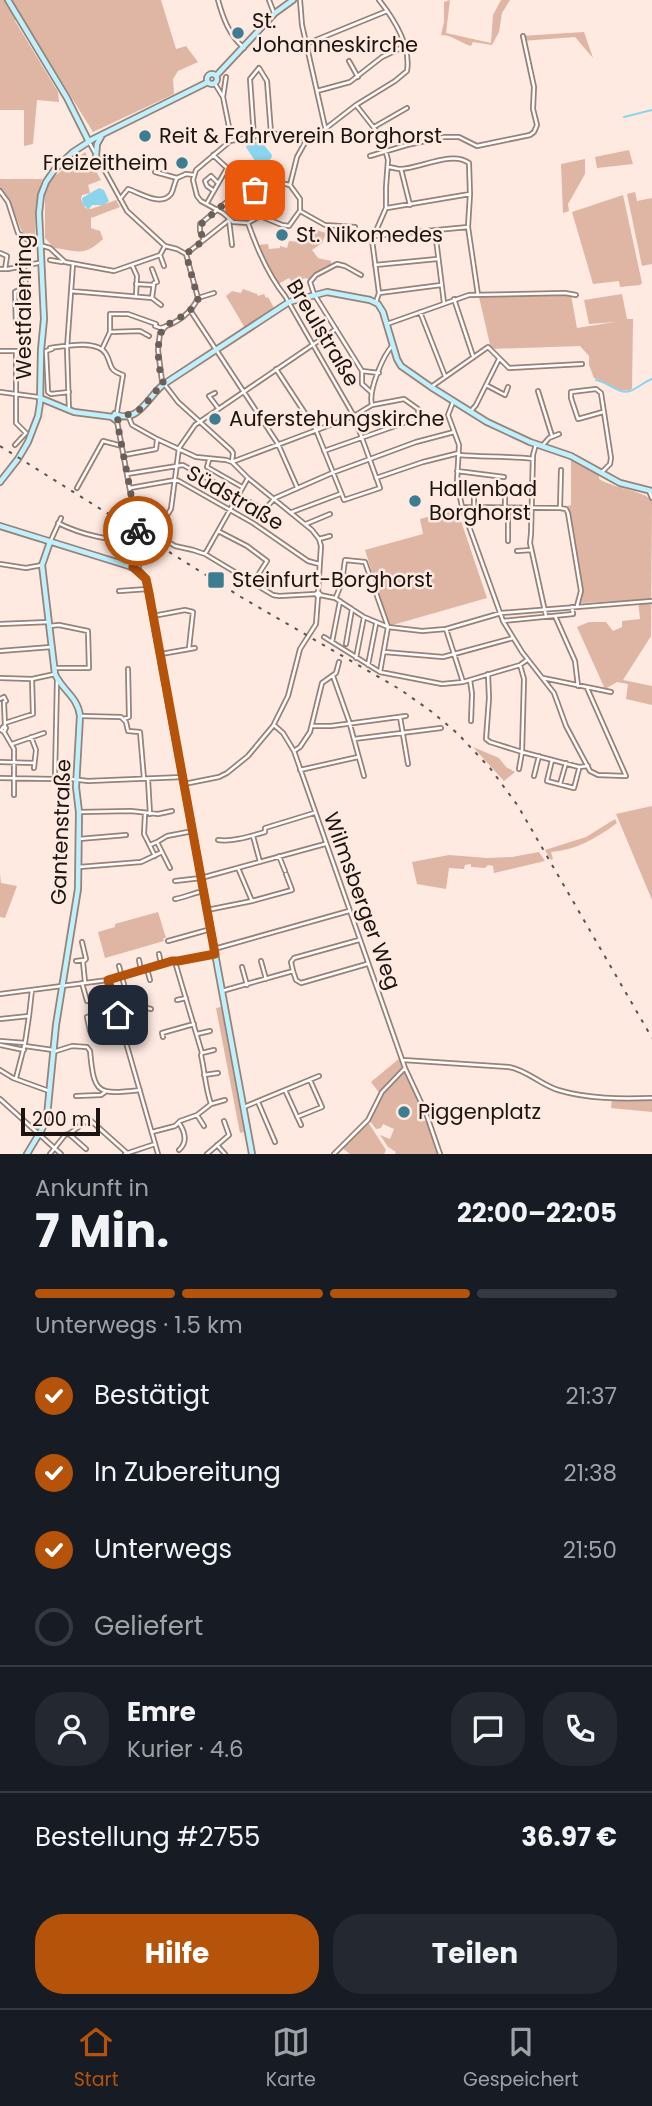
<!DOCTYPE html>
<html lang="de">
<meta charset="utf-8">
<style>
body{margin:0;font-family:Poppins,sans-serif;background:#242831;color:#f1f3f6;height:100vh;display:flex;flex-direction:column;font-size:26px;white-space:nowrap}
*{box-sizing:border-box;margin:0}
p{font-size:23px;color:#9ea1a6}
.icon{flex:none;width:38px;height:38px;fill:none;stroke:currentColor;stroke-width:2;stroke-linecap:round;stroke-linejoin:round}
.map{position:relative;height:1154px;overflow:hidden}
.sheet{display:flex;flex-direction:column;background:#171b24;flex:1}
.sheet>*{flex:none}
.scale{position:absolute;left:21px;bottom:18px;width:79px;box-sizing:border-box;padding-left:7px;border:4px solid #1c1410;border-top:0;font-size:19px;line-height:24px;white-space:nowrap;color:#1c1410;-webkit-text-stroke:5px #feeae1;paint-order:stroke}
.pin{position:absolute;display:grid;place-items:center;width:60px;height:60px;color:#fff;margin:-30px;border-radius:14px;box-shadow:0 4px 10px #0006}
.courier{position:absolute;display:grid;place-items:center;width:70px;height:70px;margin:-35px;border:5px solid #b45309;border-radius:50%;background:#fff;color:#222;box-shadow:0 2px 9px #0007}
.head em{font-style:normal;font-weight:700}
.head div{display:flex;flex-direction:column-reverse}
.head{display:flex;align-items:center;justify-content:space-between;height:119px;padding:0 35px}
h1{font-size:46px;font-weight:700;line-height:52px}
.bar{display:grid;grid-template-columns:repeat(4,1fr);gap:10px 7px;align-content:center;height:84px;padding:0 35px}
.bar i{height:9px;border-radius:5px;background:#363941}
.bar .current{background:#b45309}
.bar p{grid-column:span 4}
.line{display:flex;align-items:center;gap:18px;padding:0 35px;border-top:2px solid #363941}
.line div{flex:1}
.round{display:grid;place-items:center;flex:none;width:74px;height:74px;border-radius:28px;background:#242831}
ol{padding:0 35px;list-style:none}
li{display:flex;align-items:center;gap:21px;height:77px}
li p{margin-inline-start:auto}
li .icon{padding:7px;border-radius:50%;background:#b45309;color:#fff;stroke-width:4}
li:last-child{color:#9ea1a6}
li i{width:38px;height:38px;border:4px solid #363941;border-radius:50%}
.action{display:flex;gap:14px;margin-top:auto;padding:14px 35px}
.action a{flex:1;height:80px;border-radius:28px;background:#b45309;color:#fff;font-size:28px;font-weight:700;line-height:80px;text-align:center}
.action a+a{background:#242831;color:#f1f3f6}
.tabs{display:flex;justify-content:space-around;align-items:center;height:98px;border-top:2px solid #363941;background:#171b24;font-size:19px;color:#9ea1a6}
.tabs a{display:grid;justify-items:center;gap:4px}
.tabs .current{color:#b45309}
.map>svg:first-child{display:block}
</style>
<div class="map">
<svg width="652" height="1154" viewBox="0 0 652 1154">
<rect width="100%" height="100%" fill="#feeae1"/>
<path fill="#dfb5a3" d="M0,0H5L16,19L15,21L58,92L59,102L37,100L33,144L24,146V110H0Z
M11,0H161L176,49L186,46L198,62L178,71L173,79L174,94L93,132Z
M450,0L446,33L491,43L493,15L501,0H510L502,13L499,32L492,45L473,42L471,46C460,43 453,35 441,35L444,22V2Z
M584,32L593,58L575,37L522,41L521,36Z
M629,150L633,164L597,168L595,157Z
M85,152L101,180L88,185L90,193L82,195L81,199L85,208L91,209L116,200L120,207L91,218V228L100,231L103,239C84,257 79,251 54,248L45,238V194L51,179Z
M585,159V174L568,204L569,211L563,213L561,164Z
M0,179H42L36,204L35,239L28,238L23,234L8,199L0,188Z
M256,190L258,208H248L253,216L241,220L228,203L244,193Z
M635,192L637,201L652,198V264L642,266L627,194Z
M623,195L642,283L640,285L620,287L619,281L593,284L572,212Z
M300,229L304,231L306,235L303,236L306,238L309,236L313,229L326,233L322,243L312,250L318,258L331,261V264L309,280L306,278L292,282L289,278L278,284L258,245L268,244L269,249L280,248V246L287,248L289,241L302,242L304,240L298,238Z
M243,289L257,294L258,296L264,294L266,298L268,297L274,308L245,328L226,296L232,291L241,293Z
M622,294L627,319H633L632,389C618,395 608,382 594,378L589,365V356L580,346L491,349L479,297L571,295L577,328L615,322L589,324L584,300Z
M571,459L599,475V479C615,489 641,490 652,500L651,636L623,680L652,686V705L626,699L628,684L617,682L605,689L577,627L589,622H606L613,631L622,627V621L640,619L638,600L581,603L582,593L568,506L571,505Z
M457,509L487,598L389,626L365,550L423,534L420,519Z
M473,747L499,758L506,767L515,772L504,781Z
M652,806V900L616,814Z
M615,819L617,823C597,838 576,850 551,852L553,859L551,860L545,850L586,837Z
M539,852L545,861L494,873L493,866L488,865L485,868L471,867V864L465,865L464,869L449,868L446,889L417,884L412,862L449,855L487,858L512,857Z
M0,874L1,883L17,886L5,918L0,917Z
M158,912L166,938H163L164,941L105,958L98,932L115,927V924Z
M221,1007L244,1132L240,1133L216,1008Z
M401,1057L426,1115L424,1116L423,1119H419L417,1120L427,1121L438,1154H395L396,1152L388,1147L380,1135L390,1139L394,1129L383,1124L381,1128L376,1129L369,1120L381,1095L371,1082Z
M612,1099L652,1100V1112L611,1108Z
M368,1122L386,1150L384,1154H350L342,1148Z"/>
<path fill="#8ad5ed" d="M261,141L272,155L271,159L261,165L255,161L246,147L248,143Z
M99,188L104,190L109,201L104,205H92L89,209C84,207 82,203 82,198Z"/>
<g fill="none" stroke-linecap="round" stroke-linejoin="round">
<path stroke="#8ad5ed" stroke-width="2" d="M624,117L652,110
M596,380C608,382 619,395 630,391C638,388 644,382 652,379"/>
<defs>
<path id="street" d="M218,0C223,18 229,35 244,48
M269,0L274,13
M300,0L302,25L325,127
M306,44L387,11
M349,61L358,77
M215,84L223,97L231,137L228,143L196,170L193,180L197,196L201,201L223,213L233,222L248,223L260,216L282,225L289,226L299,212
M317,91L350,82L382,57L403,47
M223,97L226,77
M356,105L382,138L388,160L386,187V208L372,240L379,293L376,302
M374,127L407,108
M254,137L250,79L259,68L267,81L271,133
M230,141L271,133L307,139
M89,142L127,211L165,246L177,249L186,254
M370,156L407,145L444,137H459L477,146L530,135L534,132L537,125L533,109L534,87L523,36
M388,167C392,167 396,169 400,169C419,169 452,150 469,163L470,194L468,227L478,295
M401,169L410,205
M155,172L177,178
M267,176L276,182L290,185
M0,191L8,202L18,233L32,243L50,248L65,262L114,271L160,255L165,246
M214,191L207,186L205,181L211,176L218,183
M120,199L128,189C140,193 161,207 171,194C174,189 174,183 177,178L186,174L194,175
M207,203L227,168L213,155
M387,208L470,194
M300,211V199L290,185L297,157L307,139L316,136L356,105L395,81L407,71C411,47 394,19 379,0
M300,211L325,225L355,227
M229,220L232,245
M248,223C257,249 268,275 285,296L354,416L380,488L344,500L316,430L276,369
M435,231L444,303
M374,236L468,227
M204,240L200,231V224C217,211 232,193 255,190
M0,253L7,256L5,269
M186,254L229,220
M160,255L164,266
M50,260L62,262
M132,265L137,276L136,295
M375,265L437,259
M0,269H8L38,263
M152,269L157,282L154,283L152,298
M361,275L345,266L337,264L316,275L310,282L314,294L362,371V384L371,392
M136,284L153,285
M71,291L152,298L161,305
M379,293L441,285
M198,298L214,293
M454,299L473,356
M190,310L278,444L297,487
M420,312L445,376
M16,324L15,292L26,286L24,266
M387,324L469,295L565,293L576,295
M155,326L161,328C177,323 191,313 198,298L186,254
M166,326L160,333L158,350L162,381L178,402L231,450L233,453L232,462
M110,332V314H128L156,324
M50,348C64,346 98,339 106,354C113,366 107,369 123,375L117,412
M52,349L46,351L48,392L51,394L69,392
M102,349L110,332L140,331L149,336
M0,351H27
M362,371L379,373
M486,385L505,395L508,387
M431,387L488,347L509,368L582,364
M538,391L552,436
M0,392L38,397
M215,393L209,396L218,408
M453,402L448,415L459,445L457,481L462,507L503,621L522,652L554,693L566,726L590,771L598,775L626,776L587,688
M372,405C368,391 383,355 393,345
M69,411L67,348L73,264
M471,411L476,405L499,359
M128,415L132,425L157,439L196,457L226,460L232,462L248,478L312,530L319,539L321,546L318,592
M117,421L140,544L141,559L138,569
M536,444L533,455L531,534L530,543L546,616
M15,445L26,433L16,423V351
M542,446L549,438L559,434
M124,455L156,449L157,440
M459,455C484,457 508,456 533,459
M209,460L207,467L242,487
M232,462L354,416L372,405L404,399L418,409V418L324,451
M457,471L504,477
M601,473L610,464L611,458L601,393L596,389L571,392V398L578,419L603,412
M127,474L183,465L264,510L275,498L332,473L416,442L454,432
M376,478L423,462L459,453
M77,488L103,441L122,446
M130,488L175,480L179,481L253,523L308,561L319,564
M474,491V507
M649,491L652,498
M462,507L560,508
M505,507V491
M560,508L566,509L568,513L581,591L577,606
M560,508L561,470
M292,512L340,494
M58,523C82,535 113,542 139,540
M306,524L330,514
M137,527L145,528L175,546L193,550L205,554L273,595L279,596L315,594
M218,531L247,546L267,561L253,583
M155,535L171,509L179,448L195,425L336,329
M319,539L330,536
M51,540L61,518
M508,541V508
M517,551L531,550
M205,554L248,478
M0,564L26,568L42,565
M133,567L140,554
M119,591L148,589
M320,595L335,598L364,617L388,627L422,631L446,629L501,613L652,601
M336,597L342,582L345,560L365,562L388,627L380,672
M153,616L185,610L193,612L189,648
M555,616L575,661L578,686
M503,621L573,614L572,607
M0,624L49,622
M49,626L59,625L88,631L89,668H54
M446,629L463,682
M324,637L380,672L442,684L463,682L520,665L527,660
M332,642L340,601
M346,644L352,609
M0,651L51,647
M384,652L443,657L513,638
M161,654L195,648
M356,658L364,617
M368,665L376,624
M488,674L489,698L486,739L490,742L522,752L524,679L520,665
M333,676L349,721L364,776
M0,678L32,679L55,674
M543,678L611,692
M470,680L472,694L471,721
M0,699L4,697L6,701
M4,702L5,727
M82,716L121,717L126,722L128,731L140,732L144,779
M400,717L408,764
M124,719L129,717L128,669
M5,723L33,714L32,679
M274,725L283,733L294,751L405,1068L426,1113L440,1154
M312,726H331L406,716
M3,727L6,728L4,732L1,730Z
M4,732L14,749V795
M31,737L36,750L34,768
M354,739L441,728
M12,744L44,733
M294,751L300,747L310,732L322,683L336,673L339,662
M552,760L547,781L574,788L579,769
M0,762L34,763
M519,769L522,752L579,767L588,766
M300,770L358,757
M534,776L539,756
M55,777L57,680
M0,778L53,779L55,777L88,781L183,777
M148,779L150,814
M184,784L219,777L227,773L248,756L273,726L288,696L300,649L316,624L318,597L316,594L318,592L320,594L318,597
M560,784L566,763
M79,812L131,811L158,814L172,811
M145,814L144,834L155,856
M253,836L260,862
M79,839L126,835
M218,840C233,842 251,836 265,832V828L314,813
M157,842L167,836L193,831
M162,852L170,868
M279,856L285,871
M79,867L141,862L162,852L157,842L150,845
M238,868L252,901
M175,881L201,878L325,844
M175,899C186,897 193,893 204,891
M207,910L252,901L292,890L286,874
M168,941L211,929
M82,942L86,959L83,962L85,982
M214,949L349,911
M159,954L161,964
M139,960L141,970
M76,961L85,960
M261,961L266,979
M175,962L202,1053
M119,966L125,988
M242,967L247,985
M147,969L150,980
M293,971L291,962L294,958L359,940
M108,980L158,1154
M82,983L87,1001
M222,991L293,971L296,980L301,983L367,964
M0,994L108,980L172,961H178L215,954
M177,1000L186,998
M105,1012L110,1029
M119,1015L147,1008L151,1009
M29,1016L32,990
M0,1019L29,1016L25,1043L16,1078
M90,1031L87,1017L117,1009
M197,1034L210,1031
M163,1037L162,1033L194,1024
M0,1041L25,1043
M126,1042L138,1039
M0,1045L24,1050
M25,1046L53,1050
M53,1052L72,1046L87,1047L90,1051C94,1094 97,1095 140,1090
M403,1060L509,1067C527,1070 541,1085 558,1090C588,1099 621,1099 652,1098
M0,1070L13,1078L49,1091
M204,1075L218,1073
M285,1090L301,1125
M76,1096L101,1095L105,1092
M0,1099L61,1154
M258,1102L275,1142
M211,1104L225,1100
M244,1107L319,1076
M197,1115L204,1126
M297,1117L322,1107L310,1080
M179,1123C185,1132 188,1142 179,1150
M152,1132L175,1126L180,1121L197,1115L211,1104C205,1087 205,1072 201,1055L202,1053L214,1050
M69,1134L86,1149
M217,1145L225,1154
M50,1154L65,1135L69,1134L89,1119L127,1153
M125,1154L155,1144
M207,1154L229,1135L224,1121
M334,1154L368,1120L382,1092L405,1068"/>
<path id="secondary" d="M8,0L67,98L89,142
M207 79a5 5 0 1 1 10 0a5 5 0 1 1-10 0Z
M216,76L275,13L293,0
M96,156L97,144L101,137
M40,398L74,412L113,417
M120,416L117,421L113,418L115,414C138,425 149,395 164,384L289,302L327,292L370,300L378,304L383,312L397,359L401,366L431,387L487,422L530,442L571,456L620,483L652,491
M0,482L18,459L28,442L38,416L40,403L41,350L44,319L39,213L41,195L46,182L55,169L73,152L93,139L208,82
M0,526L129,566L138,570L146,579L252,1154
M27,1154L42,1129L47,1116L56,1025L78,889L79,812L76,787L80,716C78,697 62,690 55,674L42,565L50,542"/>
</defs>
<use href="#street" stroke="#988177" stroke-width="6"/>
<use href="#secondary" stroke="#988177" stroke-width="8"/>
<use href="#street" stroke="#fff" stroke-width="2.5"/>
<use href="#secondary" stroke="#bef1fe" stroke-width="4.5"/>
<path stroke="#5d524c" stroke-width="2" stroke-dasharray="3.5 7" stroke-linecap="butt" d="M0,446L241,597L401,690L432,712L458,734L490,768L518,806L652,1038"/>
</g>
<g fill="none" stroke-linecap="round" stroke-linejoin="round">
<path stroke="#6b5f59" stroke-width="7" stroke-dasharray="0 12.6" d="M138,531L117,421L120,416C149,412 144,399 164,384C158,373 155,337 164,328C176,316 188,319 198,299L186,254L204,240L200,231V225C217,211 232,193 255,190"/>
<path stroke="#b45309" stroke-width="9" d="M118,1015L108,980L172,961H178L215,954L149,593L146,579L133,567L141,551L138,531"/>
</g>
<g fill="#3d7d91" stroke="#feeae1" stroke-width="2.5">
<circle cx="238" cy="33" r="7"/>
<circle cx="145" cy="136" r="7"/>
<circle cx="182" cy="163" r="7"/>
<circle cx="282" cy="235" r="7"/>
<circle cx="215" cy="419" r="7"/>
<circle cx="415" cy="501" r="7"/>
<rect x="207" y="571" width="18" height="18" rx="3.5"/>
<circle cx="404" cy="1112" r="7"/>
</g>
<g text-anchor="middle" stroke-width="5" stroke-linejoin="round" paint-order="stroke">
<g font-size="21" fill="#1c1410" stroke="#feeae1" text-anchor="start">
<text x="252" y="28">St.<tspan x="252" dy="24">Johanneskirche</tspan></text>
<text x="159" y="143">Reit &amp; Fahrverein Borghorst</text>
<text x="168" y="170" text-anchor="end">Freizeitheim</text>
<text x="296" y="242">St. Nikomedes</text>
<text x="229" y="426">Auferstehungskirche</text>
<text x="429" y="496">Hallenbad<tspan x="429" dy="24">Borghorst</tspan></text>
<text x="232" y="587">Steinfurt-Borghorst</text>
<text x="418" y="1119">Piggenplatz</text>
</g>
<g font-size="21" fill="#1c1410" stroke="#feeae1">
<text transform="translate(24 307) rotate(-90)" y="7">Westfalenring</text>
<text transform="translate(323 333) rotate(59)" y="7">Breulstraße</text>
<text transform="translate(235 498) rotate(30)" y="7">Südstraße</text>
<text transform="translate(61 832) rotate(-88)" y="7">Gantenstraße</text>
<text transform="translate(362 901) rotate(70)" y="7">Wilmsberger Weg</text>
</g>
</g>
</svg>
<div class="scale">200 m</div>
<div class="pin" style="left:255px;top:190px;background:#ea580c"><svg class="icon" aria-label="bag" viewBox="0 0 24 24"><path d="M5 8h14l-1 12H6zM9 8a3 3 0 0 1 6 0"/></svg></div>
<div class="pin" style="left:118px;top:1015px;background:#1f2937"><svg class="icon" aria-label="home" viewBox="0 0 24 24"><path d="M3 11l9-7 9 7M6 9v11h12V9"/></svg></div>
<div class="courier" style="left:138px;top:531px"><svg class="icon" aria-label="bike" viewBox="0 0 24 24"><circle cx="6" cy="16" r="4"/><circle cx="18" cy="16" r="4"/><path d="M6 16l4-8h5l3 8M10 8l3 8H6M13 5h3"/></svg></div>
</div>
<section class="sheet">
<div class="head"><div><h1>7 Min.</h1><p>Ankunft in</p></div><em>22:00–22:05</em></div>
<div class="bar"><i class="current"></i><i class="current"></i><i class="current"></i><i></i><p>Unterwegs · 1.5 km</p></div>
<ol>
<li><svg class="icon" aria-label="check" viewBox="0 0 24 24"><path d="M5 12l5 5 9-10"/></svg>Bestätigt<p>21:37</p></li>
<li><svg class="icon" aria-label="check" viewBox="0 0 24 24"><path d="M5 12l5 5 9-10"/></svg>In Zubereitung<p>21:38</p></li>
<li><svg class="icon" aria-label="check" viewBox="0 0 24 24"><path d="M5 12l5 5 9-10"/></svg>Unterwegs<p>21:50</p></li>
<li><i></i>Geliefert</li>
</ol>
<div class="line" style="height:126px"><a class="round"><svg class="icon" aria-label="person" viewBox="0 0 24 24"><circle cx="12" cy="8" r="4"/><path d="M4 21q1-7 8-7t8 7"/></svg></a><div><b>Emre</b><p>Kurier · 4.6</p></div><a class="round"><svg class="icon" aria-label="chat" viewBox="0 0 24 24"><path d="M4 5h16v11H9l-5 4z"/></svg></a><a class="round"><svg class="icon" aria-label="phone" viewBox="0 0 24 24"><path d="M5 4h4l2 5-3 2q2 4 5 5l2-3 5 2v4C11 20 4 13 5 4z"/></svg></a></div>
<div class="line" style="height:91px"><div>Bestellung #2755</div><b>36.97 €</b></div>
<div class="action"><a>Hilfe</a><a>Teilen</a></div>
</section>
<nav class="tabs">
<a class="current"><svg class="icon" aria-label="home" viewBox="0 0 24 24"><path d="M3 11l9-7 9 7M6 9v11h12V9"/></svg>Start</a>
<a><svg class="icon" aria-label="map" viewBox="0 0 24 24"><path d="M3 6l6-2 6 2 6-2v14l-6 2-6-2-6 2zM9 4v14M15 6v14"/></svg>Karte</a>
<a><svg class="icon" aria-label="saved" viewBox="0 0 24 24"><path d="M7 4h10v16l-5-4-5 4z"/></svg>Gespeichert</a>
</nav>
